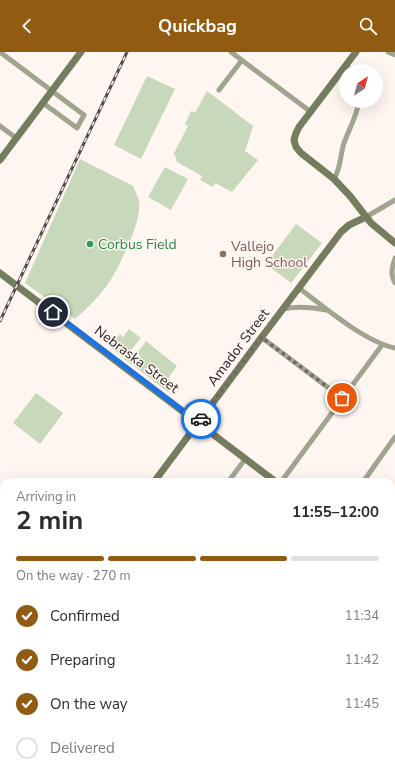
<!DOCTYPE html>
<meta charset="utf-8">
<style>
body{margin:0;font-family:"Nunito Sans",sans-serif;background:#f7f7f7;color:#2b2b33;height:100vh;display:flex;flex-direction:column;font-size:15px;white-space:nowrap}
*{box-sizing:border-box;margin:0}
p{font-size:13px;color:#7c7c81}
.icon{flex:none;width:22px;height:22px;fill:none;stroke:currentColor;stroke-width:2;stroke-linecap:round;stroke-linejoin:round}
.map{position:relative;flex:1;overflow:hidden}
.details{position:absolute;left:0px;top:426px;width:395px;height:300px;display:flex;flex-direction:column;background:#fff;border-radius:12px 12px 0 0;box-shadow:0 4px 16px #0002}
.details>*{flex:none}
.needle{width:26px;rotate:36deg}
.tools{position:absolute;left:339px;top:12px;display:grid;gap:8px}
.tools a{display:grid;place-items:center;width:44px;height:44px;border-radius:50%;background:#fff;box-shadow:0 4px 16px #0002;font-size:20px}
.pin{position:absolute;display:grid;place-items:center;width:34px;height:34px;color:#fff;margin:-17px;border:2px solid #fff;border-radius:50%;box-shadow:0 1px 4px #0007}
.courier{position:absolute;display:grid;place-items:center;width:40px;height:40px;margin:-20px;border:3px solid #1a73e8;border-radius:50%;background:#fff;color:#222;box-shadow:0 1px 5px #0007}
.headline em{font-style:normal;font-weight:700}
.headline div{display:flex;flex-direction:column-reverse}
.headline{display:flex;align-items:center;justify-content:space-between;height:68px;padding:0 16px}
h1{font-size:26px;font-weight:700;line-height:30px}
.bar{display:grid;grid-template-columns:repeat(4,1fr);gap:6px 4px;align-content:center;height:48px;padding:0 16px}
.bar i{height:5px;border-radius:3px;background:#e1e1e2}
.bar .selected{background:#915b11}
.bar p{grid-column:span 4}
ol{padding:0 16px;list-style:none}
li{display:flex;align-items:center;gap:12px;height:44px}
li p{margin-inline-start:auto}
li .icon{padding:4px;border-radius:50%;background:#915b11;color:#fff;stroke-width:4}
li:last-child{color:#7c7c81}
li i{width:22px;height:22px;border:2px solid #e1e1e2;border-radius:50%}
header{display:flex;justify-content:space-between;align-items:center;height:52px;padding:0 16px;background:#915b11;color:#fff;font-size:18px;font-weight:700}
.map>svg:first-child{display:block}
</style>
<header><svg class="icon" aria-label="back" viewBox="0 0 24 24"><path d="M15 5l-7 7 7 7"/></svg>Quickbag<svg class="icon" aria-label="search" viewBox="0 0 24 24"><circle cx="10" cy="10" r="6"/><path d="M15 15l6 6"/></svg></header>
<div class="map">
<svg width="395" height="726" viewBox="0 0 395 726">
<rect width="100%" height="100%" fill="#fff6f1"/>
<path fill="#c8d8ba" d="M147,24L175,37L141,107L114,93Z
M207,39L253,74L245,99L258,108L232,140L215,131L213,135L200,128L202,124L177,110L174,101L188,74L185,72L191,59L195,61Z
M80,107L133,134C135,139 138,144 139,149C143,168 117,221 105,236C96,248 86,257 75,267L25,231Z
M165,115L188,127L171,158L148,145Z
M296,172L322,191L291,231L266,212Z
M129,277L141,286L132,297L129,298L123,305L110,295L120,282L123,285Z
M146,289L177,314L169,325L170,330L173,333L168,340L134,314L140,305L138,300Z
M131,300C140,302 137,307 133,313L124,307L128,301Z
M36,341L63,361L40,392L13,371Z"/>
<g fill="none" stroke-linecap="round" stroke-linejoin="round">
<path stroke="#9fa58f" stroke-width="5" d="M0,0L84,63L77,76L43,51
M231,0L311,60
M388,0L395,3
M346,13L351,19
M219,38L242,8
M0,74L16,86
M334,127C341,116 340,103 344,91C349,77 357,64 359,49
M366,165L395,148
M395,206C392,216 390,221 395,231
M299,236C324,255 365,290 395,296
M282,257C298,254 311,255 327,258
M261,285L342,346
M228,430L246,406
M281,430L382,293
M363,430L395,385
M391,476L395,471
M0,483L4,486
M0,494L4,489
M0,647L4,650
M0,711L4,714
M391,716L395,711
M15,722L20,726
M100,722L106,726
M126,726L129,722
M235,726L238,722
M384,726L387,722"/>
<path stroke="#747d5e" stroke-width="7" d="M356,0L299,75L296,81L294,88L296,95L301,101L334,127L350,144L371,171L395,191
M0,108L81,0
M0,221L276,430
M154,430L264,282L341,180L349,173L366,165
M391,518L395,521
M0,577L4,580
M391,623L395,618
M0,636L4,631
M192,722L198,726
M317,726L320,722"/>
<defs>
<path id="rail" d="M0,269L127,0"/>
</defs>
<use href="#rail" stroke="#514c4a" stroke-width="3"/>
<use href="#rail" stroke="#fff6f1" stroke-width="1.5" stroke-dasharray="4.5" stroke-linecap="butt"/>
</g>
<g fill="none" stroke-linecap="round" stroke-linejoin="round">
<path stroke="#6f6a67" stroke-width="4" stroke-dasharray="0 7.2" d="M201,367L261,285L342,346"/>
<path stroke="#1a73e8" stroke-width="5" d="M53,260L198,370L201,367"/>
</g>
<circle fill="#2e9e5b" stroke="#fff6f1" stroke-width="1.5" cx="90" cy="192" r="4"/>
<circle fill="#8d6e63" stroke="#fff6f1" stroke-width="1.5" cx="223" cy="202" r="4"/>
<g text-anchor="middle" stroke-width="3" stroke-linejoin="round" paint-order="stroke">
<g font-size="14" fill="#27864d" stroke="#fff6f1" text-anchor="start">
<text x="98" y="197">Corbus Field</text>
</g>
<g font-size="14" fill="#785e54" stroke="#fff6f1" text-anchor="start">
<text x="231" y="199">Vallejo<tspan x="231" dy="16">High School</tspan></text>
</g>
<g font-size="14" fill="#211e1c" stroke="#fff6f1">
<text transform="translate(238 295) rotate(-53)" y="5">Amador Street</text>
<text transform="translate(137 307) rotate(37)" y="5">Nebraska Street</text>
</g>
</g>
</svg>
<div class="tools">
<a><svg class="needle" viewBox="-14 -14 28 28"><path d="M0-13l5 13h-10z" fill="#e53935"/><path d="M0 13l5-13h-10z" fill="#7c7c81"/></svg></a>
</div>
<div class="pin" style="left:342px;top:346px;background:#ea580c"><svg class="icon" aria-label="bag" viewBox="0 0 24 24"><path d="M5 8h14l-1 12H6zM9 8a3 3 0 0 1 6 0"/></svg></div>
<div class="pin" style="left:53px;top:260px;background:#1f2937"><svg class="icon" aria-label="home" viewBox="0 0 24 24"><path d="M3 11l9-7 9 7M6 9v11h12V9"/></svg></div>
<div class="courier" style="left:201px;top:367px"><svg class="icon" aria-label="car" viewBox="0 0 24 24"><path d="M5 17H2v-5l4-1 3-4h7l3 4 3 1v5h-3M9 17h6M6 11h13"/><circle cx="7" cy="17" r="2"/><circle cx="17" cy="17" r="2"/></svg></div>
<section class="details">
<div class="headline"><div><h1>2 min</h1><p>Arriving in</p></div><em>11:55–12:00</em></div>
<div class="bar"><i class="selected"></i><i class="selected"></i><i class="selected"></i><i></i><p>On the way · 270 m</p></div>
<ol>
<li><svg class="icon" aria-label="check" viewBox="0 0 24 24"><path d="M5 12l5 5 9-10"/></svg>Confirmed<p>11:34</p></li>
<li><svg class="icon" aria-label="check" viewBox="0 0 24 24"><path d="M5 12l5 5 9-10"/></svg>Preparing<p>11:42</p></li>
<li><svg class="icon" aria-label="check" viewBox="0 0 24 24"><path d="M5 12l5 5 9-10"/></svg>On the way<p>11:45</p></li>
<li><i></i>Delivered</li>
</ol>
</section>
</div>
